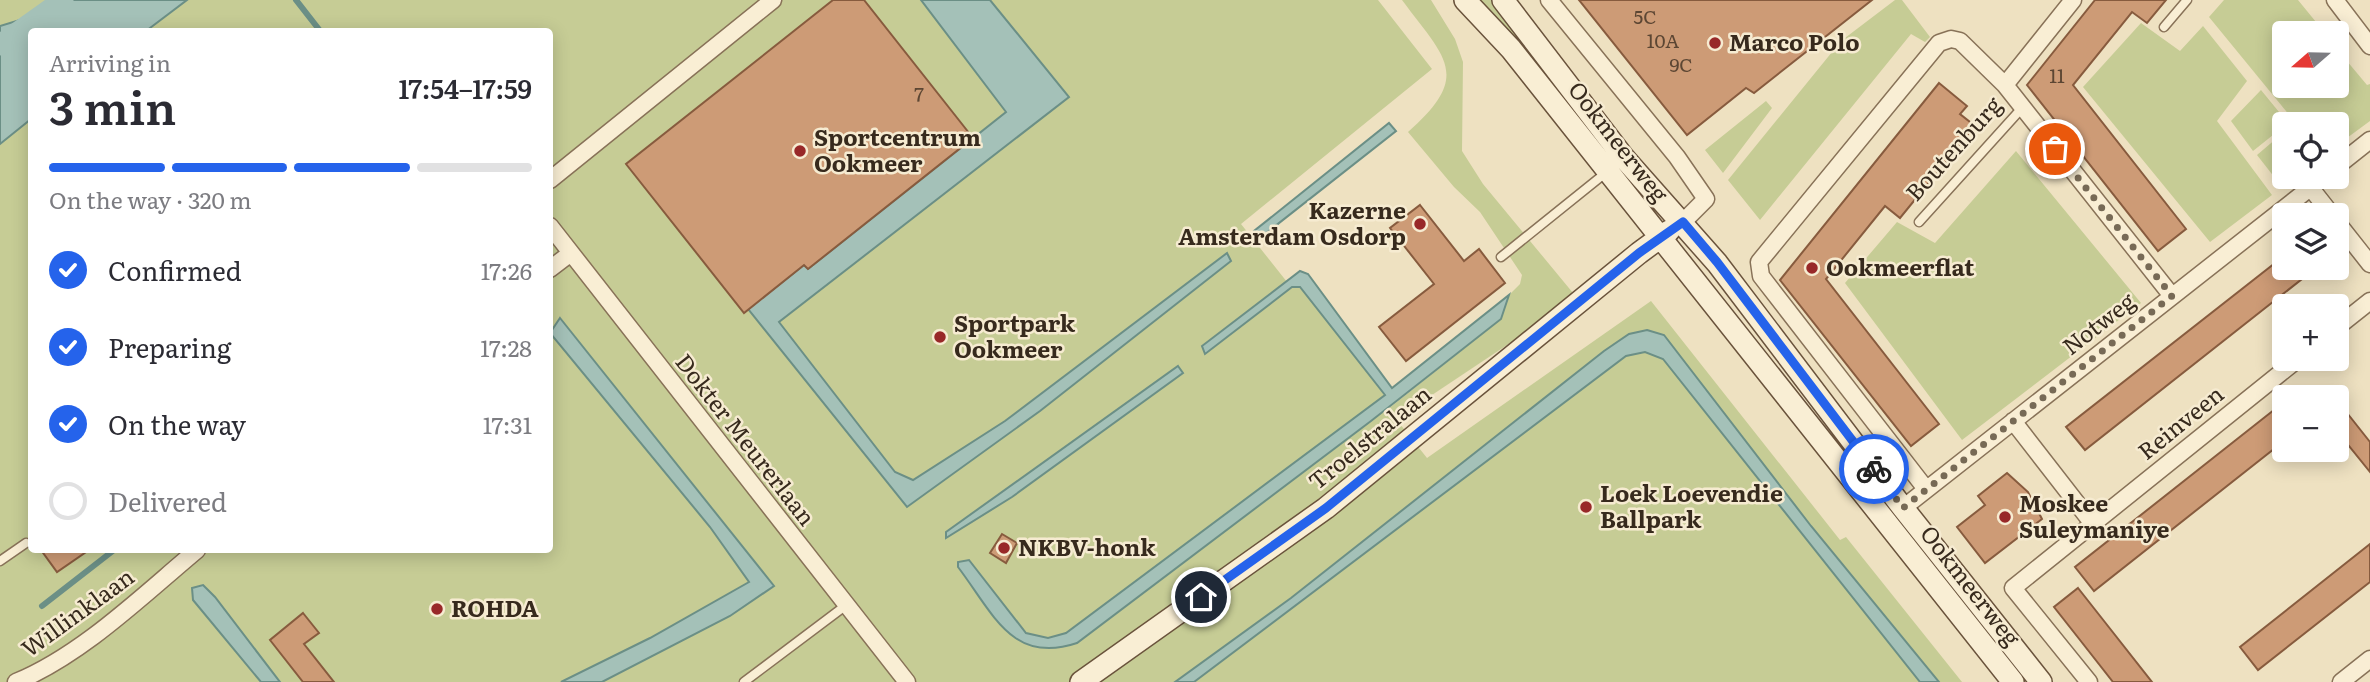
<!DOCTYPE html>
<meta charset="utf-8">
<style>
body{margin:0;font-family:Literata,serif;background:#f2f2f3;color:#2b2b33;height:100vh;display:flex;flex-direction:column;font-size:26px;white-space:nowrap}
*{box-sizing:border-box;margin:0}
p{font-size:23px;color:#7c7c81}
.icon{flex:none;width:38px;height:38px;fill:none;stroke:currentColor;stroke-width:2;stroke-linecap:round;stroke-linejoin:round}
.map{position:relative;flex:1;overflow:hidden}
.sheet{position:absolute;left:28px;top:28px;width:525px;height:525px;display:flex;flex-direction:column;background:#fff;border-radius:7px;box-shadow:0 4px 18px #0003}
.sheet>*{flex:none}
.needle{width:46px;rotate:250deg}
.controls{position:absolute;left:2272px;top:21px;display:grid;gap:14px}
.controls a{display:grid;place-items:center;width:77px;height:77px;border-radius:7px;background:#fff;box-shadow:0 4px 18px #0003;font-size:35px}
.pin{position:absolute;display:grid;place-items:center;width:60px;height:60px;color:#fff;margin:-30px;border:4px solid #fff;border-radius:50%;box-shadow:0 2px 7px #0007}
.courier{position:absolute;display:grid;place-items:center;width:70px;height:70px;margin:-35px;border:5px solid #2563eb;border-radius:50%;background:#fff;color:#222;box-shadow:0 2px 9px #0007}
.summary em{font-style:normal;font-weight:600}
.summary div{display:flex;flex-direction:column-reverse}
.summary{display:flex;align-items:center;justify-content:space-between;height:119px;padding:0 21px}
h1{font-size:46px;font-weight:600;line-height:52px}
.bar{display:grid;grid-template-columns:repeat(4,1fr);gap:10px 7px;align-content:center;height:84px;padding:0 21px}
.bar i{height:9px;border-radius:5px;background:#e1e1e2}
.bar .active{background:#2563eb}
.bar p{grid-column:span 4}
ol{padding:0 21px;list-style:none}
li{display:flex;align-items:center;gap:21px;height:77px}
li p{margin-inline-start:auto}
li .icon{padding:7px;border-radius:50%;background:#2563eb;color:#fff;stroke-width:4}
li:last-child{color:#7c7c81}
li i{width:38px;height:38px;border:4px solid #e1e1e2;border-radius:50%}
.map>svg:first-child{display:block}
</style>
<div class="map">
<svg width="2370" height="682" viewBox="0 0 2370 682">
<rect width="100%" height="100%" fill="#eee1c1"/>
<path fill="#c6cc95" d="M0,0H95L0,47Z
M187,0H1378L1432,69L1241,224L1291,287H1300L1385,394L1388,409L1501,319L1509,295L1520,284L1522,275L1480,212L1454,187L1408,132C1473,75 1445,58 1402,0H1431L1455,39L1463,62L1462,151L1483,184L1573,293L1522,335L1396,419L1427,458L1651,301L1840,540L1846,537L1962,682H0V144L31,119L32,550H550V32L146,31Z
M1472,0H1491L1596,133L1595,145Z
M1895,0H1902L1930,37L1925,42L1911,34L1760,220L1728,180L1841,41Z
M2224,0H2298L2325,33H2284V86H2336V48L2367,85L2370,84V121L2336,146V124H2294L2295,122L2209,17Z
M2141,23L2180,51L2203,26L2247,81L2217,121L2272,195L2210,242L2083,87Z
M2261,90L2288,123L2253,151L2231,121Z
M1766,101L1772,108L1723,173L1705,150Z
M2284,132V177H2296L2282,187L2257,155Z
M2016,151L2141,303L1962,440L1845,283L1897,222L1935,243Z"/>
<path fill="#a4c1b8" stroke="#6b8f86" stroke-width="2" d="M67,0H187L146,31L32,32L31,119L0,144V26L46,12Z
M921,0H990L1069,97L779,322L895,472L913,480L1005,421L1227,253L1231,261L1040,411L907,507L748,309L804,265L808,269L1006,112Z
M1389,123L1396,131L1260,238L1254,231Z
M1300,271L1308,274L1392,388L1509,295L1501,319L1371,421L1077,643C1012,665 993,613 958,567V562L969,560L1026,633L1048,638L1066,633L1385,395L1300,287H1292L1205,354L1202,346Z
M560,318L774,586L730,616L602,682H561L650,638L749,582L710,527L550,333Z
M1647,330L1664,335L1811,526L1939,682H1920L1663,359L1645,352L1626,356L1194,682H1175L1291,598L1604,351L1629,334Z
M1178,366L1183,373L1012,497L946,538V532Z
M203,585L215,597L280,682H261L193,600L192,588Z"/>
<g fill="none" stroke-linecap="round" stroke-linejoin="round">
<path stroke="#6b8f86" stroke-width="6" d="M296,0L321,32
M42,606L114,550"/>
<path stroke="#a4c1b8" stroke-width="21" d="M0,45L63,0"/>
</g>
<path fill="#cd9b76" stroke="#875b3e" stroke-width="2" d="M833,0H864L973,138L808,269L804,265L744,313L626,164Z
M1579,0H1872L1754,93L1746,88L1687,135Z
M2095,0H2166L2147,23L2132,12L2073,85L2186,229L2158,251L2027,85Z
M1939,83L1967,106L1960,114L1975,126L1900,218L1885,206L1826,279L1939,424L1911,446L1780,280Z
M1420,205L1464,261L1479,249L1505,283L1406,361L1379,327L1434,284L1390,228Z
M2284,256V268H2316L2085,450L2066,427Z
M2336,399L2370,442V472L2336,430Z
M2284,402V441L2094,591L2075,567Z
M2007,473L2028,492L2042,519L1985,563L1957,527L1985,505L1978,496Z
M1002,534L1017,543L1006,563L990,553Z
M2370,544V582L2258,670L2240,647Z
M41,550H89L57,572Z
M2078,588L2104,621L2152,682H2113L2080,640L2054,607Z
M303,613L319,633L304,644L334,682H303L270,640Z"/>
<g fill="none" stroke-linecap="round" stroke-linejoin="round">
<defs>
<path id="lane" d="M2164,27L2187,0
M1919,222L2022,108
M1501,257L1608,171
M0,561L26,543
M744,682L845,606"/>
<path id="street" d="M1549,0L1677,157L1706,199L1683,222
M2073,0L2005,85L2172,296
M2335,0L2370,46
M2336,167L2370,140
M550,180L773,0
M2310,187L2332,215
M2336,221L2370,264
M550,226L907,682
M550,269L571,253
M2336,328L2370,301
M2013,421L2093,524
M1926,489L1761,276L1759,262L1939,43L1951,39L1960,41L2005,85
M1903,508L2324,177
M16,682C82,655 143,595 197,550
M2089,682L2013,588L2298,359
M2341,682L2370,659"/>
<path id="secondary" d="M1465,0L1511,49L2013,682
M1503,0L1624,158L1717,263L1903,508L2041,682
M1081,682L1326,508L1639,253L1669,231"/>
</defs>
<use href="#lane" stroke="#887258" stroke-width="11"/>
<use href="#street" stroke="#887258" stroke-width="19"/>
<use href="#secondary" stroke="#6a533c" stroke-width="24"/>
<use href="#lane" stroke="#f9eed4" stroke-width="8"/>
<use href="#street" stroke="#f9eed4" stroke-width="16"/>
<use href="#secondary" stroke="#f9eed4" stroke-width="21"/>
</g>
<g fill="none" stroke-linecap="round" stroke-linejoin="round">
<path stroke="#776a56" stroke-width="7" stroke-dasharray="0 12.6" d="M1874,469L1903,508L2172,296L2055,149"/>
<path stroke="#2563eb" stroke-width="9" d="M1201,597L1326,508L1639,253L1683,222L1717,262L1874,469"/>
</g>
<g fill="#982828" stroke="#f6ebd1" stroke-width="2.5">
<circle cx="1715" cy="43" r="7"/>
<circle cx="800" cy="151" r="7"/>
<circle cx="1420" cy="224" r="7"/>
<circle cx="1812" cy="268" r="7"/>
<circle cx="940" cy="337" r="7"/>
<circle cx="1586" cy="507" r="7"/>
<circle cx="2005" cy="517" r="7"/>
<circle cx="1004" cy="548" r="7"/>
<circle cx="437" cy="609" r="7"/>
</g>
<g text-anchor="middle" stroke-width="5" stroke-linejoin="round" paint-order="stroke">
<g font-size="19" fill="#5c4633">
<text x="1645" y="24">5C</text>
<text x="1663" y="48">10A</text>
<text x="1681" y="72">9C</text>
<text x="2057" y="83">11</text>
<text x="919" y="101">7</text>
</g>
<g font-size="23" font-weight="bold" fill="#372a1d" stroke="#f6ebd1" text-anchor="start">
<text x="1729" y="51">Marco Polo</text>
<text x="814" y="146">Sportcentrum<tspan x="814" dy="26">Ookmeer</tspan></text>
<text x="1406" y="219" text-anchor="end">Kazerne<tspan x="1406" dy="26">Amsterdam Osdorp</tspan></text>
<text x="1826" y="276">Ookmeerflat</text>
<text x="954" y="332">Sportpark<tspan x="954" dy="26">Ookmeer</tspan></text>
<text x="1600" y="502">Loek Loevendie<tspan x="1600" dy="26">Ballpark</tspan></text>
<text x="2019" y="512">Moskee<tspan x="2019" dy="26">Suleymaniye</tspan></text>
<text x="1018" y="556">NKBV-honk</text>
<text x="451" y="617">ROHDA</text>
</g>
<g font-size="23" fill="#372a1d" stroke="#f6ebd1">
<text transform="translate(1618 142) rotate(52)" y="8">Ookmeerweg</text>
<text transform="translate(1954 149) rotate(-48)" y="8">Boutenburg</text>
<text transform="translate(2099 324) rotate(-38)" y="8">Notweg</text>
<text transform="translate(2181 423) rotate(-39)" y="8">Reinveen</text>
<text transform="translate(1370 438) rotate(-39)" y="8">Troelstralaan</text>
<text transform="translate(745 440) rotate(52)" y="8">Dokter Meurerlaan</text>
<text transform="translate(1970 586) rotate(52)" y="8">Ookmeerweg</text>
<text transform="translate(78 613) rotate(-36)" y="8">Willinklaan</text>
</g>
</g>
</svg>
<div class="controls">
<a><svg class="needle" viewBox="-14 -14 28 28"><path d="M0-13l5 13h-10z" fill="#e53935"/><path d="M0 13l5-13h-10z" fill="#7c7c81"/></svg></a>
<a><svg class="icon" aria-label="locate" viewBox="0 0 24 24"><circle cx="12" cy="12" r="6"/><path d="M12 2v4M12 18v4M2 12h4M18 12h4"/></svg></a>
<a><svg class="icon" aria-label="layers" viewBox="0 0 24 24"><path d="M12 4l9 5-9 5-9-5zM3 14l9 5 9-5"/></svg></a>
<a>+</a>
<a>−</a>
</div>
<div class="pin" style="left:2055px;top:149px;background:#ea580c"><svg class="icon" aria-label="bag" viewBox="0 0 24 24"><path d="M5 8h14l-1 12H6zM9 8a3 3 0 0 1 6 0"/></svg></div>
<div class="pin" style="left:1201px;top:597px;background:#1f2937"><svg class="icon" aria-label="home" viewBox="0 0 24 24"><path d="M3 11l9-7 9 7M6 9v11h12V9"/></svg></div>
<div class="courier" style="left:1874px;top:469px"><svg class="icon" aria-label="bike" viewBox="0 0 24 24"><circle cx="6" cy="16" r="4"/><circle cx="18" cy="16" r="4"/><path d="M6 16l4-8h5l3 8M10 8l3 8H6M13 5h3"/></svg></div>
<section class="sheet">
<div class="summary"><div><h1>3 min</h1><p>Arriving in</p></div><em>17:54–17:59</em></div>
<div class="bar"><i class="active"></i><i class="active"></i><i class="active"></i><i></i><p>On the way · 320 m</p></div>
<ol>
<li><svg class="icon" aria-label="check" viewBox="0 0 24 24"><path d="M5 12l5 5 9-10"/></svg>Confirmed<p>17:26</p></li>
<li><svg class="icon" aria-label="check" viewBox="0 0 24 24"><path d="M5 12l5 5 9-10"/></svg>Preparing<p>17:28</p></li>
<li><svg class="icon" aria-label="check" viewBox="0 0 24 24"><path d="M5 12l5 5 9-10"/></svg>On the way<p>17:31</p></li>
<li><i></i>Delivered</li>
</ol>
</section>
</div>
